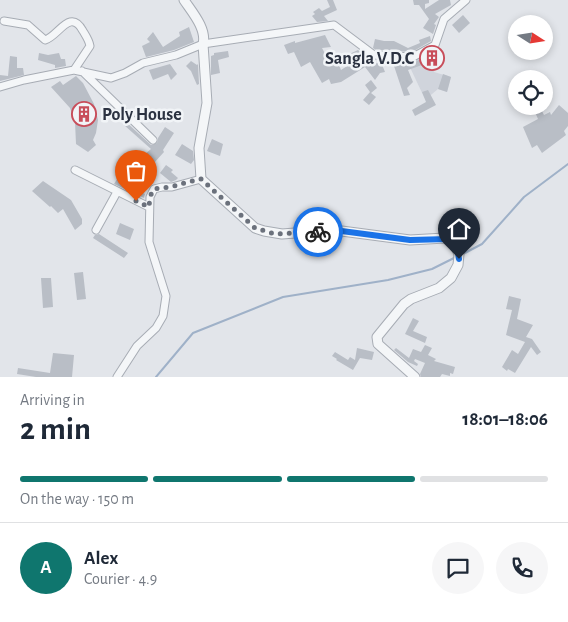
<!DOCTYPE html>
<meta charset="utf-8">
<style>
body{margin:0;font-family:"Alegreya Sans",sans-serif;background:#f6f6f7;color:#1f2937;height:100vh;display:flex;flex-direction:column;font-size:19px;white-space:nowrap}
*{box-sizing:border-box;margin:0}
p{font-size:16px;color:#747a83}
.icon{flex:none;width:28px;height:28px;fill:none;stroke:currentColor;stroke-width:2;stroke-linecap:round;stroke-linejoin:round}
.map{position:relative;height:377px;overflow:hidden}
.details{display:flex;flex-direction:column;background:#fff;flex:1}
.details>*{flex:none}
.needle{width:32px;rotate:102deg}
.fabs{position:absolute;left:508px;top:15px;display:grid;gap:10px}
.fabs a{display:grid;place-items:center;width:45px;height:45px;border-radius:50%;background:#fff;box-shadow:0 2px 8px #0003;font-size:25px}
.pin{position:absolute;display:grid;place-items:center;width:42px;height:42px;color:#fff;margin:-51px -21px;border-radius:50% 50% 50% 0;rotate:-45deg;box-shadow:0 0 5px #0007}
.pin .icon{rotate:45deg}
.courier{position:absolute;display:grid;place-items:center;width:50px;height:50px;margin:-25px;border:4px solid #1a73e8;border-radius:50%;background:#fff;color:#222;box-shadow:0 1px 6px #0007}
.summary em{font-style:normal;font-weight:700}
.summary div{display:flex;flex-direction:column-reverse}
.summary{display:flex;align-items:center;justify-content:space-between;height:85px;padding:0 20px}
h1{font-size:32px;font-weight:700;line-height:38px}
.bar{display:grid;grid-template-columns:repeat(4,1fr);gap:8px 5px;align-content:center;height:60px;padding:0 20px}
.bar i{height:6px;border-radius:4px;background:#e0e1e3}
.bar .on{background:#0f766e}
.bar p{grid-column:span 4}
.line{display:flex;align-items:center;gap:12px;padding:0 20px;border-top:1px solid #e0e1e3}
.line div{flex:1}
.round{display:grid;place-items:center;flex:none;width:52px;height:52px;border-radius:26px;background:#f6f6f7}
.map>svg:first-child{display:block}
</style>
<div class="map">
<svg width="568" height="377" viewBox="0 0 568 377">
<rect width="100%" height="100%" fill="#e2e5ea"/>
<path fill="#d0d4dc" d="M427,54L434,72L451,77L447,92L438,89L426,99L424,97L407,61Z"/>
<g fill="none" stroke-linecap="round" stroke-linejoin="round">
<path stroke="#9fb1c8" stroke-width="2" d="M463,254L482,244L524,197L568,164
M156,377L193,333L283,297L388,280L432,269L456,257"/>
</g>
<path fill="#b9bec6" d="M327,0H333L337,10L324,16L328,21L317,22L312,16L315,14L313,12L319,8L322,11L330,7Z
M413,0H429V3L425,4V9L439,0H450L451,5L435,14L439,17L434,24L436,25L433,34L423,28L429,19L419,5H414Z
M463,15L470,23L459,33L452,25Z
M189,27L194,42L174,50L146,57L142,46L150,42L147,39L153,32L163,47L180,36L179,32Z
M325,35L331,47L322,48L330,63L337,60L341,70L352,63L345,56L358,50L374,64L381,62L385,72L380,73L375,80L365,67L341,82L331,84L329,79L322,83L310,62L301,67L294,52L288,54L284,45L295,41V43Z
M430,36L431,41L412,52L376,50L373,48L375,39L384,41H394L408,48L420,43L419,40Z
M228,51L229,57L218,60L220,73L211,75V56L214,55V53Z
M432,52L436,60L408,70L413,82L407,88L410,95L404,96L393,63L415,62Z
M39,53L48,55L59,53L61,59H65L66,66L55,68V65L38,60Z
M10,56L17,57V68H23L24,75L0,81V75L8,76Z
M191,61L197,65L198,64L199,84L197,85L191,71L186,66Z
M170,64L177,74L171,80L168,74L153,80L149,70Z
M443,74L451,77L447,92L438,89Z
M76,76L83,83L94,104L98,120L96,133L93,140L96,145L88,152L76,144L75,122L70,108L51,87L60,81L63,85Z
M371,80L377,88L371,93L376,97L369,105L363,100L370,92L365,85Z
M428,90L436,105L415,116L412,110L426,102L422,92Z
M559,105L568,113V126L564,131L566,135L542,153L537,145L532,148L523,127L538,119L535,112L541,109L544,115L550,112L551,115Z
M112,109L151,145L157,143L158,138L165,127L174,133L163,150L164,152L154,163L145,154L151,149L124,125L125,122L110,118Z
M212,139L223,144L220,156L207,151Z
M182,144L193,151L194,160L191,164L175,155Z
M166,165L173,170L171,172L178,178L176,180L171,182L160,173Z
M122,171L143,184L139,191L145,194L144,198L114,184Z
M43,181L71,200L82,219V224L75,230L63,209L58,213L51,206L50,207L32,191Z
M120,223L134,229L130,240L116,234Z
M99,234L128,253L124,258L93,238L95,235Z
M83,272L86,299L77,300L74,273Z
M41,278H51L53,307L43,308Z
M509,296L521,299L517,319L533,325L526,337L532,339L541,352L537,355L531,347L515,373L508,369L507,371L502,367L512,350L518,354L525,342L506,335L512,310L506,309Z
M413,318L419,321L413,331L427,337L425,343L405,334Z
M425,345L432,348L428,355L436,359L434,361L455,367L453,374L450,373V376L442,374L440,377H421L420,374L425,363L415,359L414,361L418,364L417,366L408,362L394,350L396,348L409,358L413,349L421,352Z
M357,348L374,352L372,360L360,358L353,370L336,360L337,359L332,356L335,352L348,360L350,357L355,360Z
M53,353L74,355L72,377H36L17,374L18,368L50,373Z"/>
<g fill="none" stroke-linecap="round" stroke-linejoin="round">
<defs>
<path id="minor" d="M4,21L28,25L45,40C58,37 70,7 83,31C86,36 89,40 90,46L74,70
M82,71L153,140
M0,87L24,80L74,70L111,78L125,73L143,63L176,55L203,44L334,25L374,55L413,57L435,45L444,19L466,0
M75,170L149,207
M96,230L117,192
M117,377L137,346L156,328L163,316L166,296L149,242L150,197L154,189L162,187H172L201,179"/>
<path id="tertiary" d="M184,0C192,12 207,29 203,44L207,103L199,148L201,179L255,228L264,231L282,234L334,230L410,240L445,238L449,239L454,243L459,254L458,265L451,278L439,288L411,299L404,304L377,337L378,344L415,377"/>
</defs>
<use href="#minor" stroke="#a7acb4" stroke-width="9"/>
<use href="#tertiary" stroke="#a7acb4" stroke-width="11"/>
<use href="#minor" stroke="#f4f6f8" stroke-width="7"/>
<use href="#tertiary" stroke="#f4f6f8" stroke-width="9"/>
</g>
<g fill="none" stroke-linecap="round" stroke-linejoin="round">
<path stroke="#6b717c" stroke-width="5" stroke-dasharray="0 9" d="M136,201L149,207C151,181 158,191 174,186C183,183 192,181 201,179L255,228L275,234L318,232"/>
<path stroke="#1a73e8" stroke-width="6" d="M318,232L334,230L410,240L449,239L457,248L459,259"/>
</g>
<defs>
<symbol id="building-ring" viewBox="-11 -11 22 22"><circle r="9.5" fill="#f1f4f7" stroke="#c84d5a" stroke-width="1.5"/><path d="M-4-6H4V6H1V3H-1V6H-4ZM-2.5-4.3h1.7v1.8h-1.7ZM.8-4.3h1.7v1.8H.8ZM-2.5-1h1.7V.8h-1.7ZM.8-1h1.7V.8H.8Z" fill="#c84d5a"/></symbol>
</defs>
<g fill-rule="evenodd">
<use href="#building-ring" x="418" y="44" width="28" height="28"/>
<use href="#building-ring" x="70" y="100" width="28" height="28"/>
</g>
<g text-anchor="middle" stroke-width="5" stroke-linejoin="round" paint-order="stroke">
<g font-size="18" font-weight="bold" fill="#2b3241" stroke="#f1f4f7" text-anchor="end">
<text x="414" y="64">Sangla V.D.C</text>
<text x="102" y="120" text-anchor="start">Poly House</text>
</g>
</g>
</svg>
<div class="fabs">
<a><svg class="needle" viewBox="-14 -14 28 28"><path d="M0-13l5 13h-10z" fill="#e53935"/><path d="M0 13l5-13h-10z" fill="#747a83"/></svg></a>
<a><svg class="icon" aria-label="locate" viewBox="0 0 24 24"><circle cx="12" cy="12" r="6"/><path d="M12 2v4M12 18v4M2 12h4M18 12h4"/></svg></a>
</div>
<div class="pin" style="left:136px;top:201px;background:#ea580c"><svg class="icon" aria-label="bag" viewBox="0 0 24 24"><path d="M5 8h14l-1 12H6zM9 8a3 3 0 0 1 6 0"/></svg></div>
<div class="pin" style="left:459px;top:259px;background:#1f2937"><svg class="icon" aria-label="home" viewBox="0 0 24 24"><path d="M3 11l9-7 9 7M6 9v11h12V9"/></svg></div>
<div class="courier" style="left:318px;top:232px"><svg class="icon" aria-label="bike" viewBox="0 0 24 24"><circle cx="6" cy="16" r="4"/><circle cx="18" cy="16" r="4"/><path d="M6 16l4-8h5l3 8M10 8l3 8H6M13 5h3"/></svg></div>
</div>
<section class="details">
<div class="summary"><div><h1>2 min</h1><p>Arriving in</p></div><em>18:01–18:06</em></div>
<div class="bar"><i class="on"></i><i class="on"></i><i class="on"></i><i></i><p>On the way · 150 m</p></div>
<div class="line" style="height:90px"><b class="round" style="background:#0f766e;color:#fff">A</b><div><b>Alex</b><p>Courier · 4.9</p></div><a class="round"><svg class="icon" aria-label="chat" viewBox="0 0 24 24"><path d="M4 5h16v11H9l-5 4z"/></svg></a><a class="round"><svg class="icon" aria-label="phone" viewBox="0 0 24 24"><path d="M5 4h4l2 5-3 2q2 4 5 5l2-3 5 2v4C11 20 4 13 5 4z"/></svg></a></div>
</section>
